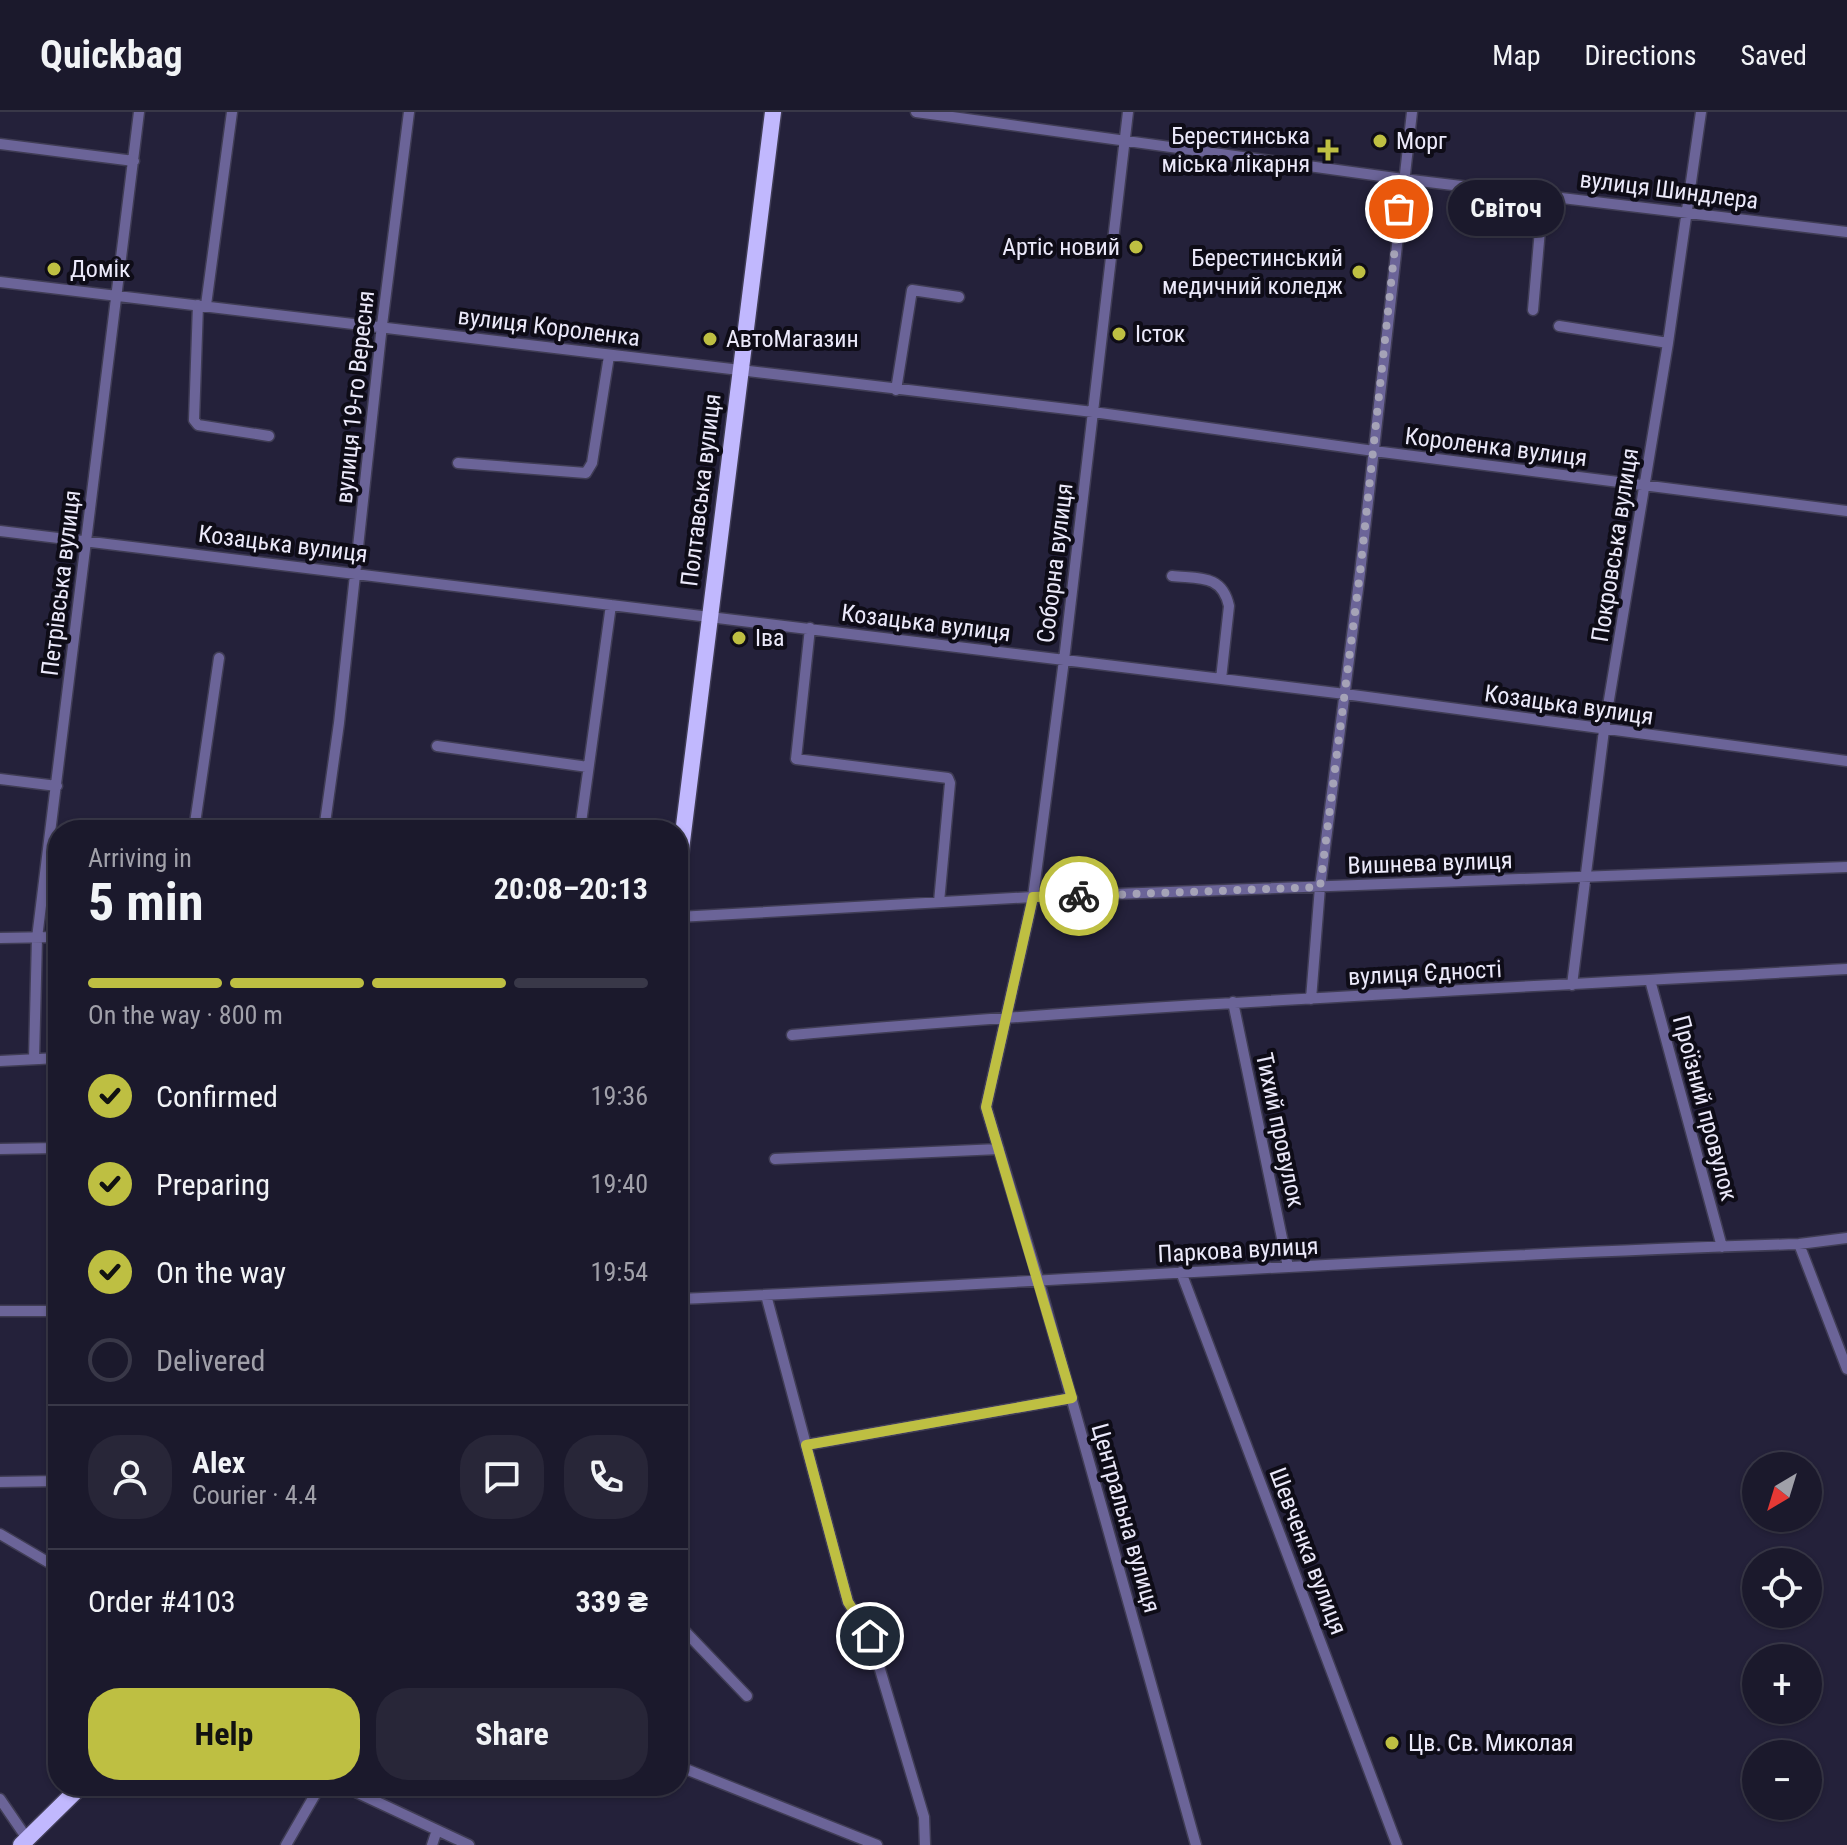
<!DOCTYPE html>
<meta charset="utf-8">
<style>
body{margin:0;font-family:"Roboto Condensed",sans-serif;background:#282638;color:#f1f3f6;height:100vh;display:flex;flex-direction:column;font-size:30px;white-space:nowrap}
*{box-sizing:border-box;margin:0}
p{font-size:26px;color:#a0a0a9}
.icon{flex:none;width:44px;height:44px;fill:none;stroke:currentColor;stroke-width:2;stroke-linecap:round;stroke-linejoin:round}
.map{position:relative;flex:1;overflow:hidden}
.sheet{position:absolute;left:48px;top:708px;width:640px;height:976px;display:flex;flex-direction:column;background:#1b192c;border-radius:32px;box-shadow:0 2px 6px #0004,0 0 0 2px #393848}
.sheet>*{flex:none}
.needle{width:52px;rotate:218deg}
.controls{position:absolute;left:1742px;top:1340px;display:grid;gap:16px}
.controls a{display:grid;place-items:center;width:80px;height:80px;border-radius:50%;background:#1b192c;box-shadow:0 2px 6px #0004,0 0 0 2px #393848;font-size:40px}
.pin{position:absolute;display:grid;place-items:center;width:68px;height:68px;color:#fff;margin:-34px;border:4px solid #fff;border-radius:50%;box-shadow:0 2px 8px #0007}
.courier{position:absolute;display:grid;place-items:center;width:80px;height:80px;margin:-40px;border:6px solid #bebf42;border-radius:50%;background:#fff;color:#222;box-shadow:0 2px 10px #0007}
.bubble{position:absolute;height:56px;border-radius:28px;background:#1b192c;box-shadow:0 2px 6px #0004,0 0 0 2px #393848;font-size:26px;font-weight:700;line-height:56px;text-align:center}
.headline em{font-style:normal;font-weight:700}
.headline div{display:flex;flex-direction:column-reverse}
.headline{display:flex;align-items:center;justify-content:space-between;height:136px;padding:0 40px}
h1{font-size:52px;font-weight:700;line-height:60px}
.bar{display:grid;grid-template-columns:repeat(4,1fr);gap:12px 8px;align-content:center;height:96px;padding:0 40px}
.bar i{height:10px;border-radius:6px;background:#393848}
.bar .selected{background:#bebf42}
.bar p{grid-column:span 4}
.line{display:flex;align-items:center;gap:20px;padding:0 40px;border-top:2px solid #393848}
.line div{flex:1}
.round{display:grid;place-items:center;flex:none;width:84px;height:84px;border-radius:32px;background:#282638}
ol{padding:0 40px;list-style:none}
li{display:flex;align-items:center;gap:24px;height:88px}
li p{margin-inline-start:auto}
li .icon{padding:8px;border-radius:50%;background:#bebf42;color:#111;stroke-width:4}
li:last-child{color:#a0a0a9}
li i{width:44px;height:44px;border:4px solid #393848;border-radius:50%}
.button{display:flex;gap:16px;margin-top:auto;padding:16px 40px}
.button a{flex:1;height:92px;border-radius:32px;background:#bebf42;color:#111;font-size:32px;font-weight:700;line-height:92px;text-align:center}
.button a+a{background:#282638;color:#f1f3f6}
header{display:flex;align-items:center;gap:48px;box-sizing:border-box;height:112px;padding:0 40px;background:#1b192c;border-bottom:2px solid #393848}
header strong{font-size:38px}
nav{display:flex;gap:44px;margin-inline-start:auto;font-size:28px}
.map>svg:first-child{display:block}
</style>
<header>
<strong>Quickbag</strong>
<nav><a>Map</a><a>Directions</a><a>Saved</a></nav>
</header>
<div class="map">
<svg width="1847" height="1733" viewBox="0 0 1847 1733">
<rect width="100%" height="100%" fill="#24213a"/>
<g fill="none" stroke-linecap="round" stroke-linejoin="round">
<defs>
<path id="minor" d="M916,0L1403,67L1847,120
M1128,0L1064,548L1033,785L986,995L1039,1170L1196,1733
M0,32L134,49
M0,170L1093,300L1374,339L1847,399
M198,193L194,308L198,313L269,324
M206,193L232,0
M1533,198L1543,83
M1559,214L1668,231
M896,278L912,178L959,185
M458,351L586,361L592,351L609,244
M0,419L1345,582L1847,649
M1172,464C1199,467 1222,462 1229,494L1221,567
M810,516L796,647L948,666L950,671L939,790
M437,634L588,655
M0,667L57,674
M194,718L219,546
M324,718L339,611L382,213L409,0
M580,718L611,493
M678,805L1033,785L1847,755
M0,826L58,825
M1650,868L1722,1135
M1572,873L1604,618L1668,231L1701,0
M1311,887L1320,775L1360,461L1412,0
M1233,890L1288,1155
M792,923C1143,892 1495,877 1847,857
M34,947L37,826L139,0
M0,949L58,946
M0,1037L58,1036
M775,1047L999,1037
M1799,1132L1847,1257
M1181,1160L1397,1733
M766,1183L848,1490L870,1524L924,1705L925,1733
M678,1187C1052,1170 1425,1144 1799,1132L1847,1126
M0,1199H58
M806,1333L1072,1286
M0,1370L58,1369
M0,1422L58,1456
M678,1512L747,1584
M678,1654L877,1733
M343,1674L469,1733
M0,1687L28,1728
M286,1733L320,1674
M432,1733L437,1718"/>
<path id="trunk" d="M678,762L773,0
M21,1733L81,1674"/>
</defs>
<use href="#minor" stroke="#403d55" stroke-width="13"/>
<use href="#trunk" stroke="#403d55" stroke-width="19"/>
<use href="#minor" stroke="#6b6498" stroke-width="10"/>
<use href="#trunk" stroke="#c1b8fe" stroke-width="16"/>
</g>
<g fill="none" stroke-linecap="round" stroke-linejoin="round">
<path stroke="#a5a3b7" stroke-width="8" stroke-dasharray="0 14.4" d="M1079,784L1320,775L1360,461L1399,97"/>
<path stroke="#bebf42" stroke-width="10" d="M870,1524L848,1490L806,1333L1072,1286L986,995L1033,785L1079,784"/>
</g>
<g fill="#bebf42" stroke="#0e0c17" stroke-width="3">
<circle cx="1380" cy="29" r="8"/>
<path d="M1324 26h8v8h8v8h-8v8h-8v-8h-8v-8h8z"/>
<circle cx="1136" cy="135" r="8"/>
<circle cx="54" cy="157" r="8"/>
<circle cx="1359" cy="160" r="8"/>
<circle cx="1119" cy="222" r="8"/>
<circle cx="710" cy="227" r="8"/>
<circle cx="739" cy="526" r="8"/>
<circle cx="1392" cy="1631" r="8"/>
</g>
<g text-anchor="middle" stroke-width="8" stroke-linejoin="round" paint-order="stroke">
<g font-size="24" fill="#ebe9fa" stroke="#0e0c17" text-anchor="start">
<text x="1310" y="32" text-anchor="end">Берестинська<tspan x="1310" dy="28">міська лікарня</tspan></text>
<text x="1396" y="37">Морг</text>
<text x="1120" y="143" text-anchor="end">Артіс новий</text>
<text x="1343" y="154" text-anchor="end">Берестинський<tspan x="1343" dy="28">медичний коледж</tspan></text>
<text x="70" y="165">Домік</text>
<text x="1135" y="230">Істок</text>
<text x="726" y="235">АвтоМагазин</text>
<text x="755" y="534">Іва</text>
<text x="1408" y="1639">Цв. Св. Миколая</text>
</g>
<g font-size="24" fill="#ebe9fa" stroke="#0e0c17">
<text transform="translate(1669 78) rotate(7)" y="8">вулиця Шиндлера</text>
<text transform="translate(549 215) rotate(7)" y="8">вулиця Короленка</text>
<text transform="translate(355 285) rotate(-84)" y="8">вулиця 19-го Вересня</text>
<text transform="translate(1496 335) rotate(7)" y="8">Короленка вулиця</text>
<text transform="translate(701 378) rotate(-83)" y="8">Полтавська вулиця</text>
<text transform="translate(283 432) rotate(7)" y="8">Козацька вулиця</text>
<text transform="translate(1615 433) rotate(-81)" y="8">Покровська вулиця</text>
<text transform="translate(1055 451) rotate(-83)" y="8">Соборна вулиця</text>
<text transform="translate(61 471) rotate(-83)" y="8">Петрівська вулиця</text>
<text transform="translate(926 511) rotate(7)" y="8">Козацька вулиця</text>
<text transform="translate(1569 593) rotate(8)" y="8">Козацька вулиця</text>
<text transform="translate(1430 751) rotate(-2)" y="8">Вишнева вулиця</text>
<text transform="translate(1425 861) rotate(-3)" y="8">вулиця Єдності</text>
<text transform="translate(1705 996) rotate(75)" y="8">Проїзний провулок</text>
<text transform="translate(1280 1018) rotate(78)" y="8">Тихий провулок</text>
<text transform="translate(1238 1138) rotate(-3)" y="8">Паркова вулиця</text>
<text transform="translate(1126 1406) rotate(74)" y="8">Центральна вулиця</text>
<text transform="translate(1308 1439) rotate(69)" y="8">Шевченка вулиця</text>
</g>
</g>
</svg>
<div class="controls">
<a><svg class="needle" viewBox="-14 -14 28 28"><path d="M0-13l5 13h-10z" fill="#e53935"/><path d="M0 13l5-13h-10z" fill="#a0a0a9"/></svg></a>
<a><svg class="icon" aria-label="locate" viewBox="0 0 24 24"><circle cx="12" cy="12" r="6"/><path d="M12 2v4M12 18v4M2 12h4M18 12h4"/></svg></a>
<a>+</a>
<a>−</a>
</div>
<div class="pin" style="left:1399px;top:97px;background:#ea580c"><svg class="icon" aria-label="bag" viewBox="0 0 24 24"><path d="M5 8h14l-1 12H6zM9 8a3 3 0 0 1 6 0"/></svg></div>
<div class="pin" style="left:870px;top:1524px;background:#1f2937"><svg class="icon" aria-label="home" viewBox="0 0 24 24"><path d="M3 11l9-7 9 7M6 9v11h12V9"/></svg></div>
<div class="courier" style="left:1079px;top:784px"><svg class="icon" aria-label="bike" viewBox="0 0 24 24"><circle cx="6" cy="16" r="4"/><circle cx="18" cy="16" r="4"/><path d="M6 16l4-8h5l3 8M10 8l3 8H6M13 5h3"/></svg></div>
<div class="bubble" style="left:1448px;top:68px;width:116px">Світоч</div>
<section class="sheet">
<div class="headline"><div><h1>5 min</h1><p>Arriving in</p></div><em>20:08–20:13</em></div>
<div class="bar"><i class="selected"></i><i class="selected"></i><i class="selected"></i><i></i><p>On the way · 800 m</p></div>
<ol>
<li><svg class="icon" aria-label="check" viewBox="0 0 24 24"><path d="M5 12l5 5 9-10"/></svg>Confirmed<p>19:36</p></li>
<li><svg class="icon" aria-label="check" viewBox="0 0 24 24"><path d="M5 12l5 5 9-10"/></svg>Preparing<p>19:40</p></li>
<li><svg class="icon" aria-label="check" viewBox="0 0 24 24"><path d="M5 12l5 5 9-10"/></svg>On the way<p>19:54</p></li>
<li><i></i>Delivered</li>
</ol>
<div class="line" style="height:144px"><a class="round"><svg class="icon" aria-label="person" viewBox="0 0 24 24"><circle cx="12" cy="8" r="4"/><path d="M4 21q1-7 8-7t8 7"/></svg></a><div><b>Alex</b><p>Courier · 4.4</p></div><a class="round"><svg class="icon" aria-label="chat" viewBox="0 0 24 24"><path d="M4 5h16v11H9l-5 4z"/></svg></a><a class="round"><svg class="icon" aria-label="phone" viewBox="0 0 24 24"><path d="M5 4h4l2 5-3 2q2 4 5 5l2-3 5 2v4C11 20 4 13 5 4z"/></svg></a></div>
<div class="line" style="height:104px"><div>Order #4103</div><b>339 ₴</b></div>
<div class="button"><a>Help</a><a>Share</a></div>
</section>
</div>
